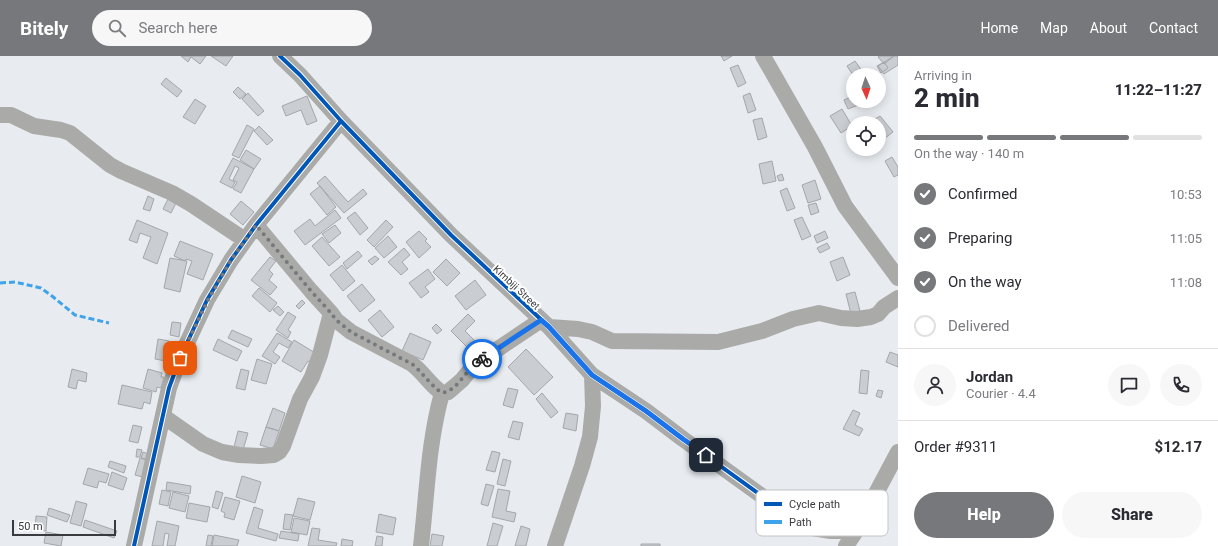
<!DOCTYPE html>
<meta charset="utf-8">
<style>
body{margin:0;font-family:Roboto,sans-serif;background:#f7f7f7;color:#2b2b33;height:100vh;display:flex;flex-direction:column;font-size:15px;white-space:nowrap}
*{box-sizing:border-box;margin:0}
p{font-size:13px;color:#7c7c81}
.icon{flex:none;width:22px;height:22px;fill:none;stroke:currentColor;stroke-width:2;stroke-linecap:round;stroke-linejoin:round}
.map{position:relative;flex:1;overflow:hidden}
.panel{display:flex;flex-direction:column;background:#fff;width:320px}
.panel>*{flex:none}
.needle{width:26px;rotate:177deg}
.fabs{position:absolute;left:846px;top:12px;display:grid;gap:8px}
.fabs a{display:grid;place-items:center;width:40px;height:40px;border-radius:50%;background:#fff;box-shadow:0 2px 10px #0003;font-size:20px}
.scale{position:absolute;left:12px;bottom:10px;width:104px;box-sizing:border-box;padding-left:4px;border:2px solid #383a3e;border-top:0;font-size:11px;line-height:14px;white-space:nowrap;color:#383a3e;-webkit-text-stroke:3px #fff;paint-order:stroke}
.pin{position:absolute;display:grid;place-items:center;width:34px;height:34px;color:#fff;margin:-17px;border-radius:8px;box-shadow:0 2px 6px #0006}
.courier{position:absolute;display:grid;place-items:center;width:40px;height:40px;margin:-20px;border:3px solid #1a73e8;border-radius:50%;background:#fff;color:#222;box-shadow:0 1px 5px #0007}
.summary em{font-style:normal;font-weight:800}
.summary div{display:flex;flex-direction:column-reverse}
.summary{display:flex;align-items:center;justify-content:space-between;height:68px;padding:0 16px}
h1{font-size:26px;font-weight:800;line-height:30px}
.bar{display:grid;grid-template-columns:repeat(4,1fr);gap:6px 4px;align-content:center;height:48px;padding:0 16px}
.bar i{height:5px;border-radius:3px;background:#e1e1e2}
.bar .current{background:#76787c}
.bar p{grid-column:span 4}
.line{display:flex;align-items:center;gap:10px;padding:0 16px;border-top:1px solid #e1e1e2}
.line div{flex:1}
.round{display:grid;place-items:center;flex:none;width:42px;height:42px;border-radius:21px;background:#f7f7f7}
ol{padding:0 16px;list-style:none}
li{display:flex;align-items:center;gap:12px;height:44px}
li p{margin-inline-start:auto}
li .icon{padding:4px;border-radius:50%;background:#76787c;color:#fff;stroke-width:4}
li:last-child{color:#7c7c81}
li i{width:22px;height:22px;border:2px solid #e1e1e2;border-radius:50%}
.cta{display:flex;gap:8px;margin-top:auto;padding:8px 16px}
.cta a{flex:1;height:46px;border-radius:24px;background:#76787c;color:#fff;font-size:16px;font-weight:800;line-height:46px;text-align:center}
.cta a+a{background:#f7f7f7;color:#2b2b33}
header{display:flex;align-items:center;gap:24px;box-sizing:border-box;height:56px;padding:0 20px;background:#76787c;color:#fff}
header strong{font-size:19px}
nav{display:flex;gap:22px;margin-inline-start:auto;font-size:14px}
.search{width:280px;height:36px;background:#f7f7f7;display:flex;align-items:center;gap:10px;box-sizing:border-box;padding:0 14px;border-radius:22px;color:#7c7c81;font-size:15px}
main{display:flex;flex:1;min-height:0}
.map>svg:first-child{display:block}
</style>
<header>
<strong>Bitely</strong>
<div class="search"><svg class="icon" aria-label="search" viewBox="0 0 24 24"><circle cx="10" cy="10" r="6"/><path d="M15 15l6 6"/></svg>Search here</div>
<nav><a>Home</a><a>Map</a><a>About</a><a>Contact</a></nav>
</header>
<main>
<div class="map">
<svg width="898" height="490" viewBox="0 0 898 490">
<rect width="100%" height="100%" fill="#e8ecf0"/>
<path fill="#cacdd1" stroke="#a4a7aa" d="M181,0H206L200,8L191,1L188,6Z
M211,0H233L226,10Z
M721,0H732L724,5Z
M879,0H894L884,8L878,1Z
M894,0H897L898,1V9L884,18L878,10Z
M855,5L865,19H853L847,10Z
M884,6L888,12L881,17L877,10Z
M738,9L746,27L738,31L730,12Z
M166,22L182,35L177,41L161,28Z
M238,31L246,38L240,43L233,36Z
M248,37L264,55L258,60L242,43Z
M750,37L756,54L748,57L743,40Z
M307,40L317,65L307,69L301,54L286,60L282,50Z
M853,40V45H862L863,47L848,53L844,44Z
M195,43L206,50L195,68L183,61Z
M842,53L852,70L841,77L830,60Z
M880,60L893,76L885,82L879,74V67H874L872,65Z
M762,62L767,81L758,84L753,64Z
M247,69L254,73L239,102L232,99Z
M259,70L273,84L267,89L254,75Z
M853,75V85L851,86L847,79Z
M246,94L261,103L254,113L240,104Z
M892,101L898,111V119L894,121L885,105Z
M233,102L254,113L241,137L233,133L237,126L233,124L239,112L235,110L229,123L235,126L232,132L220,126Z
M772,105L776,125L763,128L759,108Z
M782,118L784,124L779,125L777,120Z
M325,120L348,146L363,133L367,138L344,157L317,127Z
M815,124L821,143L808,147L802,129Z
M320,130L336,151L327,159L310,138Z
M787,132L795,152L787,155L780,135Z
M170,139L178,143L171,157L163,153Z
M148,140L154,143L150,155L143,153Z
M241,145L254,156L243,169L230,158Z
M816,147L819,156L811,159L808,149Z
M335,154L341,162L305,189L294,175L310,163L315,170Z
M355,156L368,172L360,179L347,162Z
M802,161L811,180L802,184L794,164Z
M137,164L168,177L157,208L143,202L151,181L140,177L137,187L129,184Z
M386,164L393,171L374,191L367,184Z
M335,169L341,177L329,187L322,178Z
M419,175L427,183L425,185L431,191L419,202L406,186Z
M825,175L828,182L817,187L814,180Z
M388,180L397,191L384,202L375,192Z
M322,181L340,201L329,210L312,190Z
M180,185L213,198L203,224L187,218L192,205L186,203L185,205L174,200Z
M827,187L830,192L820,197L817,192Z
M404,192L410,199L402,206L408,213L401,219L388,206Z
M358,195L362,200L347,213L343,207Z
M375,200L379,203L372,209L368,205Z
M270,201L276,205L269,214L273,218L269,224L277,231L270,239L251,224Z
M843,201L850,219L837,225L830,206Z
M170,202L187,205L180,236L164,232Z
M446,203L460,217L447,230L433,216Z
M342,209L355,225L343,235L330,219Z
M428,213L435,223L425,231L429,236L421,242L409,227Z
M475,224L486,239L466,254L455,240Z
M362,228L375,244L360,256L347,240Z
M259,232L277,247L270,256L252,240Z
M855,236L860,255L851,258L846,238Z
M302,244L305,247L299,253L296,250Z
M278,250L284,256L280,260L273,254Z
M380,254L394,271L382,281L368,264Z
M288,256L296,261L288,274L291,276L288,282L276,274Z
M468,258L475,265L465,275L478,288L471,295L451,275Z
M172,266L181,267L179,281L170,279Z
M436,268L442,274L437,278L432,272Z
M232,274L252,283L248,291L228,282Z
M277,277L292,286L288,292L279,287L273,296L280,301L275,308L262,300Z
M410,277L431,286L423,304L402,295Z
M158,283L169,285L166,305L155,303Z
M218,283L242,295L237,305L213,294Z
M294,284L317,298L311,307L308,305L301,316L282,305Z
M526,293L553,321L534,339L508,311Z
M890,296L898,299V311L886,306Z
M257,303L272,308L266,328L251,324Z
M72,313L87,317L86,326L78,324L76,333L68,331Z
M148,313L162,317L161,321H164L161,332L157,331L156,336L143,332Z
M241,313L249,315L245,334L236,332Z
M861,314L869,315L867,338L859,337Z
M122,329L152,336L150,348L144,346L142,353L118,348Z
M508,332L518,334L513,352L503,349Z
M878,334L883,335L881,342L876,340Z
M542,337L558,356L551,362L536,343Z
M273,352L285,357L279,375L266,371Z
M853,354L860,357L855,369L863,373L859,380L843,373Z
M566,357L578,359L576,375L563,372Z
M513,365L523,367L519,384L508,381Z
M133,369L142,371L138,387L129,385Z
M266,371L279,375L273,393L260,389Z
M238,375L248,377L243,394L234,391Z
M137,393L142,394L140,401H136Z
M492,395L500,397L495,416L486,414Z
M143,396L148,398L146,403L141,402Z
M140,402L152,406L146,422L135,419Z
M503,403L511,405L505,430L497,428Z
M110,405L126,410L124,417L108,411Z
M88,412L109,418L106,427L99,425L97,432L83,428Z
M112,416L127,422L123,434L108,429Z
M242,420L261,426L255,447L236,441Z
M167,426L191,430L190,438L166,434Z
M486,428L494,430L488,450L481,448Z
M498,433L510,435L506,455L516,457L514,466L492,461Z
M162,434L171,436L168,450L159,448Z
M216,435L223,437L218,453L212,451Z
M173,436L189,440L185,456L169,452Z
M225,441L240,445L234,464L224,461L225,457L221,455Z
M298,442L315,446L310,464L293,460Z
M76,445L87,448L81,470L70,467Z
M189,447L210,451L207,466L186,462Z
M254,451L263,454L258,472L278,478L276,485L246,477Z
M49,452L70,459L67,466L47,459Z
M285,458L293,459L290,474L283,473Z
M379,458L396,462L393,479L376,476Z
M36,460L47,461L46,475L35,474Z
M294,462L310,465L307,479L291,476Z
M85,464L117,475L114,482L83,471Z
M157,465L179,470L175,490H167L169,478L165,477L163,490H152Z
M493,467L503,470L497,490H487Z
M521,470L530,473L526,490H515Z
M312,472L320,473L318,484L337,487L336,490H308Z
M281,475L299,478L298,485L279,482Z
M46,476L63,479L61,490L44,487Z
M432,478L444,480L442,490H430Z
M208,479L213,480L211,490H206Z
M214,479L239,484L237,490H212Z
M377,480L383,481L382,490H375Z
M342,483L353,485L352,490H353H341Z
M641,488H660V490H641Z"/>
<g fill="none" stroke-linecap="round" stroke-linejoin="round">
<path stroke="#aaaba9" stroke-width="16" d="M280,0L300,19L341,65L451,179L549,271L592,319L646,355L683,383L791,461L812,472L831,475H856
M763,0L815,91L845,150L898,222
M0,59H11L34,70L61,74L70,77L110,109L121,115L172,137L191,148L245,184
M256,169L311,235L331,257L336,264L351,276L412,308C424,317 430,329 442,337L448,336L454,331L462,324L474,309L541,264
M549,271L578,273L592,276L612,285L718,286L762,275L793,263L819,257L841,262L857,263L871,261L878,258L884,251L898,242
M163,360L203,388L222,396L239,399L261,400L274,399L279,396L283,390L300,343L312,321L320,299L331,257
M134,490L169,332L180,302L207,244L231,204L256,169L341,65
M421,490C427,439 428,387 442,337
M555,490L582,410L590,381L593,350L592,319
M846,490L856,475L898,396"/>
<path stroke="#3fa3ec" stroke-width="3" stroke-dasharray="6 3" stroke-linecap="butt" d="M0,227L15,226L41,232L52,240L75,259L109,267"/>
<defs>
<path id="cycleway" d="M280,0L300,19L341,65L451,179L549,271L592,319L646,355L683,383L791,461L812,472L831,475H856
M134,490L169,332L180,302L207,244L231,204L256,169L341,65"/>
</defs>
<use href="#cycleway" stroke="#fff" stroke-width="6"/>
<use href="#cycleway" stroke="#0057b8" stroke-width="4"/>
</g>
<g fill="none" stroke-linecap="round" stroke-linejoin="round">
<path stroke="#76787c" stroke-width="4" stroke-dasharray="0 7.2" d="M180,302L208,244L231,204L256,169L311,235L331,257L336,264L351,276L412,308C423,317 430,329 442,337C457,334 463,319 474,309C476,307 479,305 482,303"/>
<path stroke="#1a73e8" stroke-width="5" d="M482,303L541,264L549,271L592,319L646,355L683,383L706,399"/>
</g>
<g text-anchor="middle" stroke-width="4" stroke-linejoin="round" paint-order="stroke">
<g font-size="10" fill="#383a3e" stroke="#fff">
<text transform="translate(517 231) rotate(43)" y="4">Kimbiji Street</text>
</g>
</g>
<rect x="756" y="434" width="132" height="46" rx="6" fill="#fff" stroke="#c3c4c5" stroke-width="1"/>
<rect x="764" y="446" width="18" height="4" fill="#0057b8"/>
<rect x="764" y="464" width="18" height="4" fill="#3fa3ec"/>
<g font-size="11" fill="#383a3e">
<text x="789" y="452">Cycle path</text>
<text x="789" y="470">Path</text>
</g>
</svg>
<div class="fabs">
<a><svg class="needle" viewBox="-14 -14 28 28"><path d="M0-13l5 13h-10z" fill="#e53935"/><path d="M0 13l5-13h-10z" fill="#7c7c81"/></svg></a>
<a><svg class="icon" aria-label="locate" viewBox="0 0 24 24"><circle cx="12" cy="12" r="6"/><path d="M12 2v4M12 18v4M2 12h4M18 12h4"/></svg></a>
</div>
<div class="scale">50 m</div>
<div class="pin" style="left:180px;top:302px;background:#ea580c"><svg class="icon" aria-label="bag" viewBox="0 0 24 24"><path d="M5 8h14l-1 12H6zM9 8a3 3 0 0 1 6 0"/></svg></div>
<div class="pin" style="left:706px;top:399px;background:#1f2937"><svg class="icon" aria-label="home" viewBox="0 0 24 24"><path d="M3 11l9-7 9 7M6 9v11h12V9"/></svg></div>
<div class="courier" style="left:482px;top:303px"><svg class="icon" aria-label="bike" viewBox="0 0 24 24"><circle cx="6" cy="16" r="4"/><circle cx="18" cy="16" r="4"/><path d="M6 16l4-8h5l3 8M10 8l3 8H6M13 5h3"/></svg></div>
</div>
<section class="panel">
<div class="summary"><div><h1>2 min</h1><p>Arriving in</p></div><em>11:22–11:27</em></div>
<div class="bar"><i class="current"></i><i class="current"></i><i class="current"></i><i></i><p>On the way · 140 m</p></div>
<ol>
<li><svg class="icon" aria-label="check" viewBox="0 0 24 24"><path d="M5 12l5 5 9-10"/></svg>Confirmed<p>10:53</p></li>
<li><svg class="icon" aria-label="check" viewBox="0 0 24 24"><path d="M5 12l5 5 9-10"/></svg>Preparing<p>11:05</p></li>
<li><svg class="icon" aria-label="check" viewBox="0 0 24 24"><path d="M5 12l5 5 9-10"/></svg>On the way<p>11:08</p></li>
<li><i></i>Delivered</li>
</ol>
<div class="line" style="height:72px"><a class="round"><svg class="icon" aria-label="person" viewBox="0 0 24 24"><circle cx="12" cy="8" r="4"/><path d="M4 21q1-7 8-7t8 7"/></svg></a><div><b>Jordan</b><p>Courier · 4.4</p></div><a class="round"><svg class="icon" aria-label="chat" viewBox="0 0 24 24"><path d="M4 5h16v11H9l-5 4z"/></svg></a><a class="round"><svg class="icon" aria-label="phone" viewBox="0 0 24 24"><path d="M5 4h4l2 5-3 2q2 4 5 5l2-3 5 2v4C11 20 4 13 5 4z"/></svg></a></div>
<div class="line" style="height:52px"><div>Order #9311</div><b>$12.17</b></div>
<div class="cta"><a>Help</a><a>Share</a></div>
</section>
</main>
